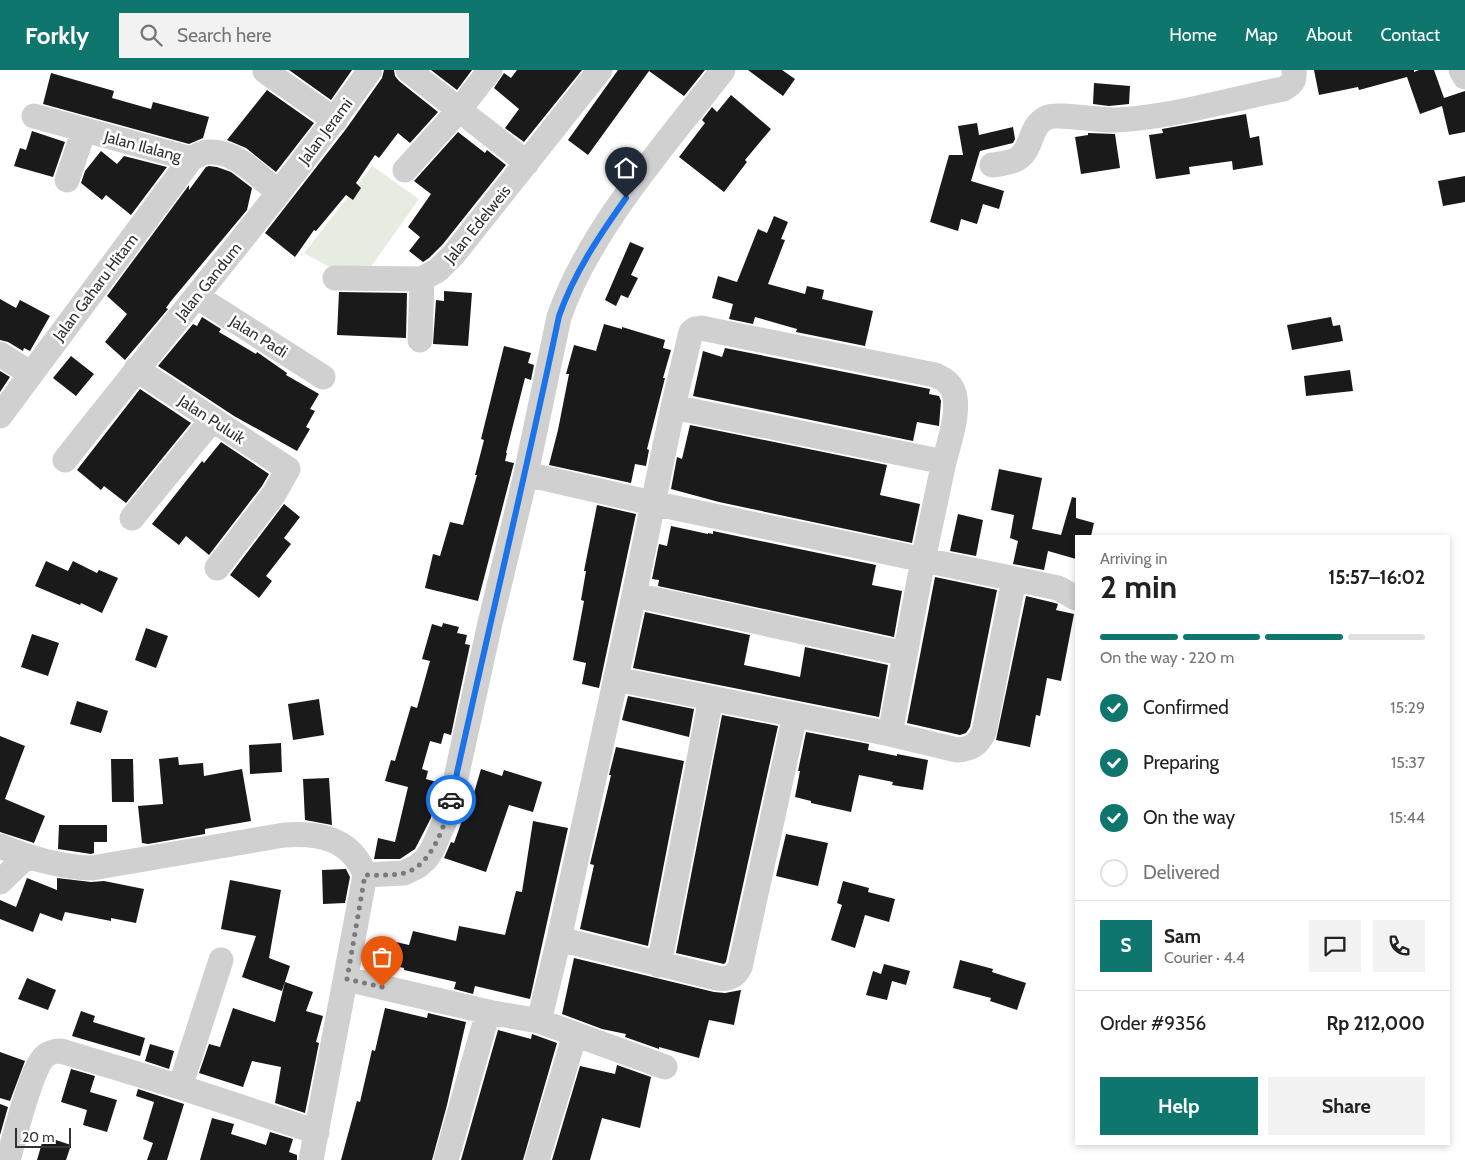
<!DOCTYPE html>
<meta charset="utf-8">
<style>
body{margin:0;font-family:Cabin,sans-serif;background:#f2f2f2;color:#222;height:100vh;display:flex;flex-direction:column;font-size:19px;white-space:nowrap}
*{box-sizing:border-box;margin:0}
p{font-size:16px;color:#767676}
.icon{flex:none;width:28px;height:28px;fill:none;stroke:currentColor;stroke-width:2;stroke-linecap:round;stroke-linejoin:round}
.map{position:relative;flex:1;overflow:hidden}
.side{position:absolute;left:1075px;top:465px;width:375px;height:610px;display:flex;flex-direction:column;background:#fff;border-radius:0px;box-shadow:0 2px 8px #0003}
.side>*{flex:none}
.scale{position:absolute;left:15px;bottom:12px;width:56px;box-sizing:border-box;padding-left:5px;border:2px solid #333;border-top:0;font-size:14px;line-height:18px;white-space:nowrap;color:#333;-webkit-text-stroke:4px #fff;paint-order:stroke}
.pin{position:absolute;display:grid;place-items:center;width:42px;height:42px;color:#fff;margin:-51px -21px;border-radius:50% 50% 50% 0;rotate:-45deg;box-shadow:0 0 5px #0007}
.pin .icon{rotate:45deg}
.courier{position:absolute;display:grid;place-items:center;width:50px;height:50px;margin:-25px;border:4px solid #1a73e8;border-radius:50%;background:#fff;color:#222;box-shadow:0 1px 6px #0007}
.summary em{font-style:normal;font-weight:700}
.summary div{display:flex;flex-direction:column-reverse}
.summary{display:flex;align-items:center;justify-content:space-between;height:85px;padding:0 25px}
h1{font-size:32px;font-weight:700;line-height:38px}
.bar{display:grid;grid-template-columns:repeat(4,1fr);gap:8px 5px;align-content:center;height:60px;padding:0 25px}
.bar i{height:6px;border-radius:4px;background:#e0e0e0}
.bar .on{background:#0f766e}
.bar p{grid-column:span 4}
.line{display:flex;align-items:center;gap:12px;padding:0 25px;border-top:1px solid #e0e0e0}
.line div{flex:1}
.round{display:grid;place-items:center;flex:none;width:52px;height:52px;border-radius:0px;background:#f2f2f2}
ol{padding:0 25px;list-style:none}
li{display:flex;align-items:center;gap:15px;height:55px}
li p{margin-inline-start:auto}
li .icon{padding:5px;border-radius:50%;background:#0f766e;color:#fff;stroke-width:4}
li:last-child{color:#767676}
li i{width:28px;height:28px;border:2px solid #e0e0e0;border-radius:50%}
.button{display:flex;gap:10px;margin-top:auto;padding:10px 25px}
.button a{flex:1;height:58px;border-radius:0px;background:#0f766e;color:#fff;font-size:20px;font-weight:700;line-height:58px;text-align:center}
.button a+a{background:#f2f2f2;color:#222}
header{display:flex;align-items:center;gap:30px;box-sizing:border-box;height:70px;padding:0 25px;background:#0f766e;color:#fff}
header strong{font-size:24px}
nav{display:flex;gap:28px;margin-inline-start:auto;font-size:18px}
.search{width:350px;height:45px;background:#f2f2f2;display:flex;align-items:center;gap:12px;box-sizing:border-box;padding:0 18px;border-radius:0px;color:#767676;font-size:19px}
.map>svg:first-child{display:block}
</style>
<header>
<strong>Forkly</strong>
<div class="search"><svg class="icon" aria-label="search" viewBox="0 0 24 24"><circle cx="10" cy="10" r="6"/><path d="M15 15l6 6"/></svg>Search here</div>
<nav><a>Home</a><a>Map</a><a>About</a><a>Contact</a></nav>
</header>
<div class="map">
<svg width="1465" height="1090" viewBox="0 0 1465 1090">
<rect width="100%" height="100%" fill="#fff"/>
<path fill="#e6ecdf" d="M372,96L419,129L370,198L337,201L304,183Z"/>
<path fill="#1a1a1a" d="M289,0H352L331,30Z
M384,0H394L395,6L399,11L438,42L410,73L398,63L379,88L375,85L356,113L361,118L353,130L346,125L316,161L314,160L295,187L265,163L346,59L382,8Z
M431,0H472L457,20Z
M517,0H582L524,72L505,58L519,39L494,18L504,3L511,8Z
M618,0H705L684,26L649,1L588,85L568,70Z
M748,0H782L795,9L783,26Z
M1314,0H1414V2L1419,0H1434L1444,28L1465,21V62L1449,65L1442,36L1420,44L1407,7L1359,20L1358,17L1319,25Z
M51,3L114,21L112,28L151,39L153,32L209,47L203,68L189,74L43,34Z
M1094,13L1130,16L1129,34L1109,36L1093,34Z
M267,20L314,53L276,102L246,78L227,70Z
M731,25L771,59L745,90L747,92L724,122L679,87L705,53L702,50L712,37L717,42Z
M1246,44L1250,68L1259,66L1263,95L1233,100L1232,91L1189,97L1190,104L1156,109L1149,65L1163,63L1162,59Z
M977,53L979,65L1013,57L1015,69L1013,73L980,81L971,111L1004,121L999,139L983,134L977,154L961,149L958,161L930,152L949,85H963L958,56Z
M32,61L65,72L53,107L14,96L20,78L26,80Z
M458,62L485,83L487,80L506,95L443,174L429,188L423,192L409,181L420,167L408,157L431,124L414,111Z
M1088,63L1115,64L1120,98L1081,104L1075,67L1088,65Z
M101,81L117,94L124,86L167,97L131,145L106,125L102,130L81,113L85,101Z
M209,96L217,97L231,102L252,118L247,140L171,231L166,238L168,239L125,290L105,272L127,244L107,226L189,115V120L206,97Z
M1465,106V132L1443,136L1438,111Z
M774,146L788,152L781,169L785,170L768,214L805,224L807,216L824,220L822,229L873,241L865,276L796,262L797,259L755,247L753,254L729,249L733,234L712,228L718,206L737,212L758,159L767,163Z
M630,172L644,178L631,205L638,208L628,228L621,225L616,236L605,230Z
M444,221L472,223L468,276L433,274L436,230L444,231Z
M339,222L407,223L406,268L337,265Z
M0,229L16,238L20,230L50,246L30,281L24,278L23,281L8,272L0,270Z
M202,247L221,259L219,262L256,284L257,282L287,303L286,305L319,324L310,339L315,341L306,357L310,359L297,381L234,346L158,296L193,254L197,256Z
M1331,247L1333,256L1340,255L1343,271L1292,280L1287,255Z
M604,254L622,259V257L665,270L663,278L671,280L663,308H665L647,379L649,380L646,396L635,394L631,413L549,395L558,360L569,304H566L574,275L596,281Z
M504,276L531,283L528,293L534,295L531,310L525,308L506,383H507L505,391L514,393L478,531L425,518L433,484L440,486L450,452L463,455L477,405H475L484,370L481,369Z
M725,278L930,319L929,324L939,326L941,331L939,356L917,352L913,371L693,326L703,281L722,287Z
M71,286L94,304L76,326L53,308Z
M1350,300L1353,321L1306,326L1304,306Z
M0,301L10,307L0,322Z
M140,319L191,353L126,433L104,416L101,420L77,400Z
M690,355L887,395L880,425L920,434L912,473L719,432L671,419L677,387L682,389Z
M221,372L269,404L262,416L209,485L186,466L179,475L152,454L202,391L204,393Z
M999,399L1042,408L1032,459L1061,465L1072,427L1076,428V448L1094,453L1091,466H1076V489L1048,481L1044,500L1013,494L1018,471L1010,468L1014,445L991,440Z
M284,434L300,447L284,468L291,474L266,506L272,511L259,528L230,505Z
M597,435L636,444L599,618L582,614L586,593L573,590L584,531L581,530L586,501H584Z
M958,444L983,450L976,486L950,481Z
M671,456L708,464V463L713,464V461L876,495L872,515L902,521L894,567L658,516L659,510L652,509L659,474L667,476Z
M46,491L68,501L73,491L97,503L99,500L118,508L102,543L81,533L80,535L35,516Z
M935,507L997,520L970,657L966,663L960,665L907,653Z
M1026,526L1055,533L1058,534L1056,540L1074,544L1061,611L1047,608L1040,646L1036,645L1030,677L996,670Z
M645,542L750,565L744,595L800,607L805,577L888,595L879,647L633,598Z
M443,553L459,557L457,563L467,565L465,574L470,575L451,665L444,663L441,674L430,671L422,699L428,701L426,709L440,713L436,731L434,733L431,748L415,779L400,789H374L378,768L395,772L408,717L385,711L391,690L395,691L411,636L417,638L430,591L422,589L432,554L442,557Z
M146,558L168,566L156,598L135,590Z
M32,564L59,573L48,606L21,597Z
M628,626L694,639L689,667L622,650Z
M319,629L324,665L293,670L288,634Z
M77,631L108,641L101,663L70,654Z
M722,645L778,656L726,892L724,894L676,883Z
M806,662L869,674L868,680L897,686V684L928,690L923,720L892,715L893,712L859,705L851,742L811,733V731L795,727L800,701H798Z
M0,666L25,676L5,729L45,746L34,773L0,762Z
M281,673L282,702L250,704L249,675Z
M616,677L684,691L648,876L580,859L594,795L590,794L611,705H609Z
M178,687L179,695L203,693L204,706L242,699L251,751L205,759V764L148,774L142,773L138,736L163,734L159,689Z
M111,689H133L134,732H112Z
M481,699L502,706L504,700L542,712L533,742L509,735L486,802L444,788L451,772L454,773L465,742H463L468,721L474,723Z
M329,708L332,755L305,750L303,709Z
M533,751L568,758L530,929L475,916L473,924L454,919L456,912L404,900V898L378,892L383,869L409,875L413,861L456,871L459,856L505,865L516,821L522,822Z
M59,755H107V772H94V783L91,784L58,779Z
M786,764L828,773L818,816L776,806Z
M346,799L350,807L345,833L323,834L322,800Z
M27,808L57,820V808L91,812L104,811L144,819L136,853L111,848V851L65,842L62,851L40,843L33,862L0,849V830L16,837Z
M230,810L281,820L269,888L290,896L282,921L242,907L256,866L221,859Z
M843,811L869,818L868,822L895,829L889,852L865,845L855,878L831,870L842,835L837,833Z
M574,888L714,922L725,923L741,920L734,955L709,950L699,988L659,977V979L625,967L626,964L602,959L562,944Z
M960,890L993,899L992,902L1026,913L1017,940L990,931L991,928L953,918Z
M884,894L910,901L906,915L892,911L887,930L866,925L873,901L881,904Z
M27,908L56,920L48,940L18,929Z
M285,912L313,922L306,941L323,946L316,972L319,973L305,1043L275,1033L281,997L252,991L243,1017L199,1003L209,974L220,977L233,938L275,952Z
M385,938L427,948L428,943L466,952L447,1035L432,1090H341L357,1031L360,1032L372,980L375,981Z
M81,941L95,946L93,952L145,968L140,986L72,966Z
M498,960L531,969L532,964L557,973L523,1090H461Z
M150,974L174,981L169,999L145,991Z
M0,982L25,991L10,1031L0,1028Z
M617,995L651,1007L640,1058L602,1048L590,1090H552L580,996L615,1004Z
M71,999L95,1006L90,1022L117,1030L107,1062L83,1055L87,1040L61,1032Z
M138,1019L184,1034L167,1090H147L153,1073L143,1069L154,1032L136,1026Z
M0,1034L8,1037L0,1065Z
M212,1048L234,1054L231,1064L266,1075L270,1062L293,1069L289,1082L297,1085V1090H200Z
M44,1066L71,1075L66,1090H37Z"/>
<g fill="none" stroke-linecap="round" stroke-linejoin="round">
<path stroke="#d0d0d0" stroke-width="25" d="M408,0L527,93
M1461,0L1465,7
M265,1L335,50
M34,46L191,89C196,86 203,82 209,82C236,80 259,107 278,122
M992,95C1000,94 1010,93 1017,89C1034,79 1028,55 1048,47C1060,43 1099,51 1116,50C1172,47 1228,30 1283,19C1293,14 1295,10 1294,0
M405,100L460,39L490,0
M67,110L84,60
M335,208L422,209L438,200L454,184L600,0
M196,226L323,307
M420,270L422,209
M0,284L31,304
M136,299L288,399L274,424L217,498
M673,337L944,392L923,490L890,664
M0,346L191,89
M65,390C167,260 275,134 370,0
M526,404L652,433L1058,518L1076,528
M132,448L212,350
M634,525L905,584
M616,609L890,664L957,680C971,679 978,675 984,662L1014,510
M0,776C29,788 60,797 92,798L284,765C319,762 352,769 365,805
M0,812L26,787
M559,869L717,908C729,910 735,907 740,897L795,645
M659,895L711,628
M347,909L488,942L539,951L665,997
M539,951L559,869L634,525L673,337L691,262L695,259L701,258L935,305C939,307 945,309 948,313C965,329 949,372 944,392
M180,1017L221,890
M8,1090C14,1069 31,1000 44,987C49,982 54,981 61,981L180,1017L317,1062
M311,1090L365,805L404,803L418,796L426,789L432,780L444,753L450,735L490,553L526,404L559,247C590,158 666,74 723,0
M446,1090L488,942
M537,1090L575,964"/>
</g>
<g fill="none" stroke-linecap="round" stroke-linejoin="round">
<path stroke="#7a7a7a" stroke-width="5" stroke-dasharray="0 9" d="M382,917L347,909L365,805C378,805 392,806 404,803C432,796 445,755 451,730"/>
<path stroke="#1a73e8" stroke-width="6" d="M451,730C486,569 525,408 559,246C574,203 599,166 626,128"/>
</g>
<g text-anchor="middle" stroke-width="5" stroke-linejoin="round" paint-order="stroke">
<g font-size="16" fill="#333" stroke="#fff">
<text transform="translate(325 61) rotate(-53)" y="6">Jalan Jerami</text>
<text transform="translate(143 76) rotate(15)" y="6">Jalan Ilalang</text>
<text transform="translate(477 154) rotate(-51)" y="6">Jalan Edelweis</text>
<text transform="translate(208 211) rotate(-51)" y="6">Jalan Gandum</text>
<text transform="translate(95 217) rotate(-53)" y="6">Jalan Gaharu Hitam</text>
<text transform="translate(259 266) rotate(32)" y="6">Jalan Padi</text>
<text transform="translate(212 349) rotate(33)" y="6">Jalan Puluik</text>
</g>
</g>
</svg>
<div class="scale">20 m</div>
<div class="pin" style="left:382px;top:917px;background:#ea580c"><svg class="icon" aria-label="bag" viewBox="0 0 24 24"><path d="M5 8h14l-1 12H6zM9 8a3 3 0 0 1 6 0"/></svg></div>
<div class="pin" style="left:626px;top:128px;background:#1f2937"><svg class="icon" aria-label="home" viewBox="0 0 24 24"><path d="M3 11l9-7 9 7M6 9v11h12V9"/></svg></div>
<div class="courier" style="left:451px;top:730px"><svg class="icon" aria-label="car" viewBox="0 0 24 24"><path d="M5 17H2v-5l4-1 3-4h7l3 4 3 1v5h-3M9 17h6M6 11h13"/><circle cx="7" cy="17" r="2"/><circle cx="17" cy="17" r="2"/></svg></div>
<section class="side">
<div class="summary"><div><h1>2 min</h1><p>Arriving in</p></div><em>15:57–16:02</em></div>
<div class="bar"><i class="on"></i><i class="on"></i><i class="on"></i><i></i><p>On the way · 220 m</p></div>
<ol>
<li><svg class="icon" aria-label="check" viewBox="0 0 24 24"><path d="M5 12l5 5 9-10"/></svg>Confirmed<p>15:29</p></li>
<li><svg class="icon" aria-label="check" viewBox="0 0 24 24"><path d="M5 12l5 5 9-10"/></svg>Preparing<p>15:37</p></li>
<li><svg class="icon" aria-label="check" viewBox="0 0 24 24"><path d="M5 12l5 5 9-10"/></svg>On the way<p>15:44</p></li>
<li><i></i>Delivered</li>
</ol>
<div class="line" style="height:90px"><b class="round" style="background:#0f766e;color:#fff">S</b><div><b>Sam</b><p>Courier · 4.4</p></div><a class="round"><svg class="icon" aria-label="chat" viewBox="0 0 24 24"><path d="M4 5h16v11H9l-5 4z"/></svg></a><a class="round"><svg class="icon" aria-label="phone" viewBox="0 0 24 24"><path d="M5 4h4l2 5-3 2q2 4 5 5l2-3 5 2v4C11 20 4 13 5 4z"/></svg></a></div>
<div class="line" style="height:65px"><div>Order #9356</div><b>Rp 212,000</b></div>
<div class="button"><a>Help</a><a>Share</a></div>
</section>
</div>
